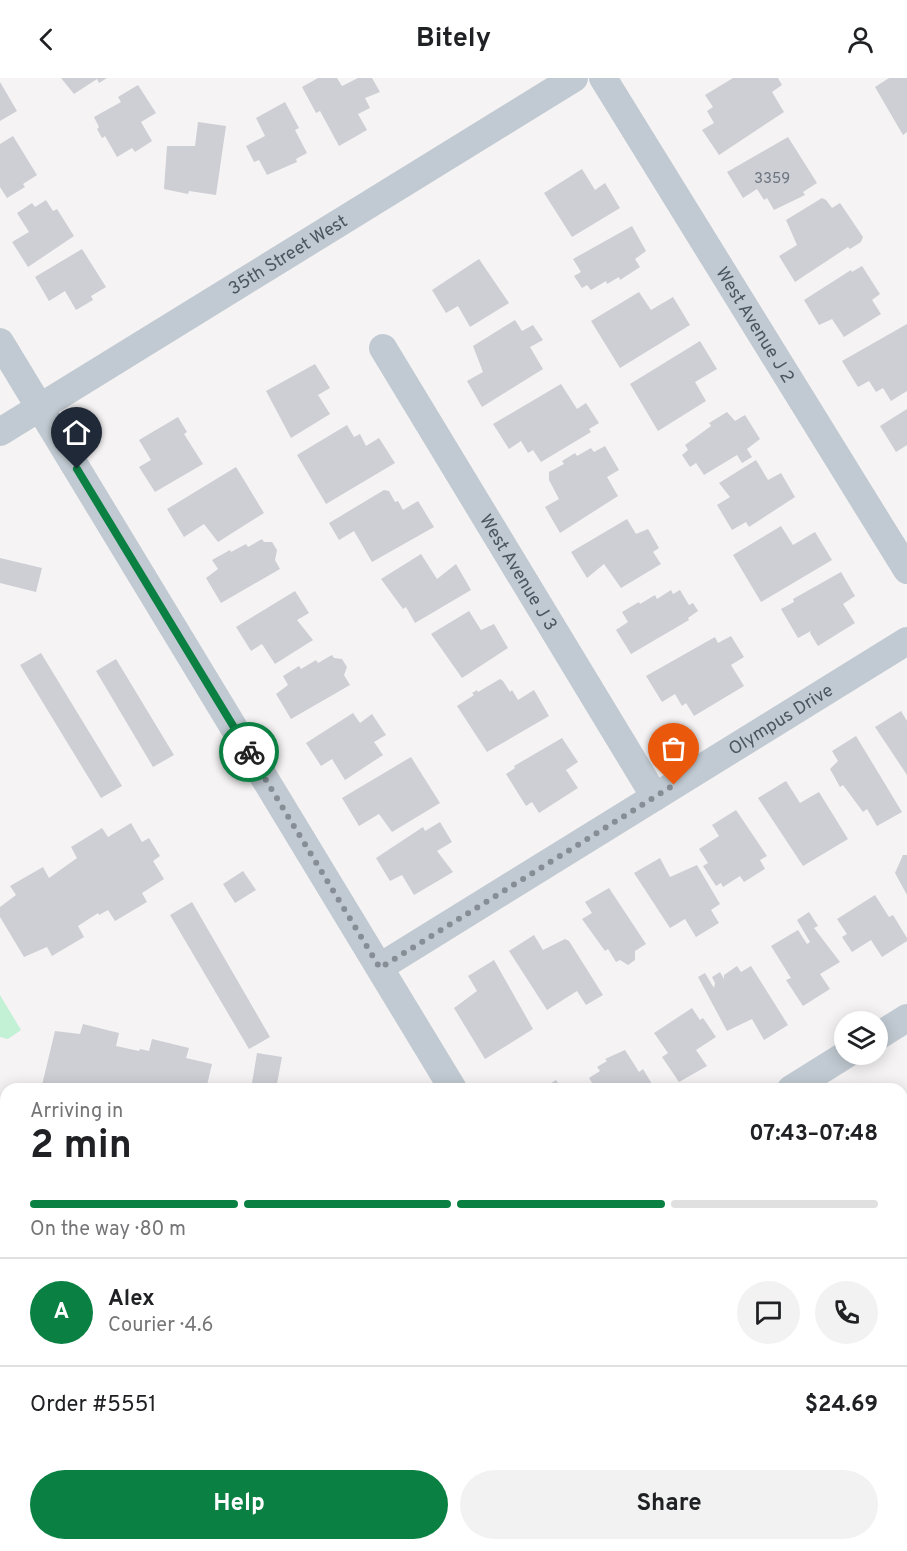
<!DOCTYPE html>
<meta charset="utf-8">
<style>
body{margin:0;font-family:Overpass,sans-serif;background:#f2f2f2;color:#202124;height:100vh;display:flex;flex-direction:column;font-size:22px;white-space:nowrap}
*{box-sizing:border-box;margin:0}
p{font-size:20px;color:#757577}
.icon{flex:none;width:33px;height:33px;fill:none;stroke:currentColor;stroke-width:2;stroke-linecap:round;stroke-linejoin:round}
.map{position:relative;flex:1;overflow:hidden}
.sheet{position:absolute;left:0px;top:1005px;width:908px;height:468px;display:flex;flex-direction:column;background:#fff;border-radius:18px 18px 0 0;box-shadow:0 3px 15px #0003}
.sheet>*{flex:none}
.controls{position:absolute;left:834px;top:933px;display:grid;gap:12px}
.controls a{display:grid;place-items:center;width:54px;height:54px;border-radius:50%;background:#fff;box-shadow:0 3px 15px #0003;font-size:30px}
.pin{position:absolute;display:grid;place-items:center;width:51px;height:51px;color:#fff;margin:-62px -26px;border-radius:50% 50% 50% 0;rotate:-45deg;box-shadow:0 0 6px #0007}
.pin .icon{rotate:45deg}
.courier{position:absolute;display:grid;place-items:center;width:60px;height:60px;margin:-30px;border:4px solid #0b8043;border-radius:50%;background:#fff;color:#222;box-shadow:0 2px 8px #0007}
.overview em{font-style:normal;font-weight:700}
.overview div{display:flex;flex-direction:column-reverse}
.overview{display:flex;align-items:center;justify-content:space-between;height:102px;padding:0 30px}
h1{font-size:39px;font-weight:700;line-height:45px}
.bar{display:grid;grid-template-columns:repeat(4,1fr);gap:9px 6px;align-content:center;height:72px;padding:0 30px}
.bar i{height:8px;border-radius:4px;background:#e0e0e0}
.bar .active{background:#0b8043}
.bar p{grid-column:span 4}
.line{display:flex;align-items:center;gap:15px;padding:0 30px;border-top:2px solid #e0e0e0}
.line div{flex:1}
.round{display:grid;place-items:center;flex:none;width:63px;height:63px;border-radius:32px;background:#f2f2f2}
.primary-button{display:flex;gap:12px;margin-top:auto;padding:12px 30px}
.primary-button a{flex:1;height:69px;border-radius:36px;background:#0b8043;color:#fff;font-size:24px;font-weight:700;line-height:69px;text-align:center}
.primary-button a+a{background:#f2f2f2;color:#202124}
header{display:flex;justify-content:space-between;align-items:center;height:78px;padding:0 30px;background:#fff;font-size:27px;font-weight:700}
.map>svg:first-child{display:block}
</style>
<header><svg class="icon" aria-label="back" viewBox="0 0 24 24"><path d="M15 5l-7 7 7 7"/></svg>Bitely<svg class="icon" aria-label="person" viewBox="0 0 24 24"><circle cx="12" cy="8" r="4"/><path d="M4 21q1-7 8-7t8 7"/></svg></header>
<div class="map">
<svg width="907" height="1473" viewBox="0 0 907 1473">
<rect width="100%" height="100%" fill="#f5f3f3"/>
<path fill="#c3f1d5" d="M0,917L21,952L8,961L0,959Z"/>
<path fill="#cdcfd5" d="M61,0H107L99,5L97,1L74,16Z
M318,0H337L342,8L358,0H372L380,14L365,20L370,30L358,36L367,52L339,68L320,33L316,35L302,9Z
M733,0H778L782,7L772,14L784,34L719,77L702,52L714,45L707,33L713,29L705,17Z
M889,0H907V54L903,57L875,9Z
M0,4L17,33L0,43Z
M138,7L156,35L141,44L152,63L135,74L132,70L117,79L105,58L102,60L97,51L99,49L94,39L121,24L118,19Z
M285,24L299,50L295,52L307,75L296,81L297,84L267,97L259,82L254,84L246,68L265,58L256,40Z
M198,44L226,48L216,117L189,113L188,116L164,111L167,68H195Z
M13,58L37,97L23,106L25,109L7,120L0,109V66Z
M788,59L817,105L803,114L805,117L774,132L767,120L764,122L757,111L743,120L727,94Z
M582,91L595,112L605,105L620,130L572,159L544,115Z
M822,120L826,122L832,130L840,125L863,159L861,164L850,171L848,169L795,204L779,178L797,167L786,142Z
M46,122L53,133L57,131L74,158L28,189L12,164L29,154L17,135L32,125L35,129Z
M632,148L646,173L635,181L640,189L620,202L619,199L607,206L606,203L591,212L587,207L582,210L574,198L581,194L573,181Z
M82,171L106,209L91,218L93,222L76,232L65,213L49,223L35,199Z
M479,181L509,225L470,249L458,228L446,235L432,212Z
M862,188L880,216L872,222L881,236L844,259L832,241L819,247L804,222L851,192L852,194Z
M639,214L651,232L673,219L690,247L620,290L591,243Z
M515,242L522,253L533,247L543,262L530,269L543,291L482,329L467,303L483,294L473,268Z
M907,246V313L891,323L883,310L876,314L869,303L858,309L842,283Z
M700,263L717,291L695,304L706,323L658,353L630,306Z
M315,286L330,310L318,317L330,336L291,360L266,313Z
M561,306L577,331L586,325L599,345L589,351L591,354L541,384L533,372L528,375L521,363L509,371L493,346Z
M907,331V367L896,374L880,348Z
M727,334L735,343L745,337L760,361L747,371L752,379L742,385L737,377L704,397L696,385L690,389L682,377L688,372L685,367L711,348L709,345Z
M178,339L187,354L184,356L203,386L155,414L139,389L151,382L139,362Z
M347,347L354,359L360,356L366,368L379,360L395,385L326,426L297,377Z
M605,368L619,392L607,399L618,418L560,455L545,429L559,421L549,402V394L564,386L562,383L575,375L577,378L591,370L594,374Z
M756,382L768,402L781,395L795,419L749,449L746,444L732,452L717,427L730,419L719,405Z
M236,389L264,435L218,464L204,446L184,459L167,431Z
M384,412L389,413L395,424L398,423L403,432L418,423L434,449L372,484L354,453L339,462L329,445Z
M627,441L636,456L648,451L659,470L653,474L661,486L621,510L604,486L587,500L571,474Z
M781,448L793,467L815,454L832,482L761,524L733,477Z
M262,461L264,464H272L277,472L275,482L280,491L221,525L206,500L218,491L212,482L230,472L231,474L246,466L248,469Z
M421,476L437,501L456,486L471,512L415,545L406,529L403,531L381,501Z
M0,480L42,490L36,514L0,505Z
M841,494L855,518L843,526L855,545L818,568L810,555L811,553L798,560L781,531L794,524L793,521Z
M671,512L673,516L680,512L689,527L693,525L698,533L688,540L689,542L631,576L616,552L628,544L622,534L639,524L640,526L655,517L657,521Z
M295,513L309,535L297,542L313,562L275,586L262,566L251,573L236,549Z
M469,533L481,552L494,546L508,570L462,600L431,556Z
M731,558L744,579L731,587L744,608L694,638L686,625L682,628L675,616L662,624L646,598L715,559L718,565Z
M41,575L122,708L101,720L20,587Z
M332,577L334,580L342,581L347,589L344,597L350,607L291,641L276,616L288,607L283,598L299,588L301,591L316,582L318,585Z
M116,581L174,677L153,689L96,593Z
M500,601L503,603L510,614L512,612L518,622L534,612L549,638L487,674L457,628L474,617L472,615L477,612L478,614Z
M901,633L907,643V697L875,649Z
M353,635L360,645L372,636L386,657L374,664L383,677L345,702L332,681L321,688L306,665Z
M856,658L902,734L877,748L867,731L863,734L843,707L840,709L830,691L838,683L832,673Z
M562,660L578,684L566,692L578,710L539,735L532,724L526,728L506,696L515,690L514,688Z
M411,679L440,725L392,754L379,736L359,748L342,720Z
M786,703L800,725L819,714L848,761L803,788L758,720Z
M736,732L767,778L760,782L765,791L744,804L740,798L723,809L721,805L716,808L703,788L708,785L699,771L719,758L712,747Z
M440,744L452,764L437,773L453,794L414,817L402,797L390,803L376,780L423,749L425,753Z
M131,745L142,764L149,760L160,778L153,783L164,801L142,815L147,824L115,843L108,832L99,837L98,835L78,848L84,859L52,878L47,869L24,879L0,839V829L16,817L10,808L43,789L49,800L77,780L71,769L102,750L108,759Z
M903,777H907V817L895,795Z
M660,780L670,799L697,787L720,826L711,832L719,845L696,859L685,841L670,850L634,795Z
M243,793L256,812L235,825L223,806Z
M609,810L646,866L635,873V882L628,887L620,882L616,884L608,871L605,873L582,841L592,835L585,824Z
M875,817L889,839L893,837L907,860V863L882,879L871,862L852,874L842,859L847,856L837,841Z
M192,824L270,959L249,971L170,837Z
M809,834L818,848L814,850L840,884L820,896L830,911L803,928L786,902L791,900L771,868L798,852L807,866L810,864L797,842Z
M534,857L543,872L565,861L569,863L603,917L586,927L577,913L547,932L509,873Z
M494,882L533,951L485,981L454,930L477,913L468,898Z
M737,888L741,894L751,888L788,947L764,962L752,941L727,953L698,899L705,895L714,910L715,905L712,899L720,894L724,901V897Z
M692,930L700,942L703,940L716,959L696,972L707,988L679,1004L662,979L668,975L654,955Z
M83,946L119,955L116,968L139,973L140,971L149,973L152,961L189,970L186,980L212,986L207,1007L215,1011H56L42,1007L55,953L80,956Z
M625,972L639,994L643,991L655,1011H596L589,1000L600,993L597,989L607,983L605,981Z
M257,975L282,979L276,1011H251Z
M556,1002L562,1011H542Z
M907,1276V1309L902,1312V1279Z
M6,1339V1382L0,1372V1356L4,1354L0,1343Z
M907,1343V1382L902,1376V1347Z
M0,1399L6,1409V1418L0,1422Z
M169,1467H217L220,1473H159Z
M236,1467H302L306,1473H240Z
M416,1467H454L445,1473H420Z
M803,1467H845L838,1473H807Z"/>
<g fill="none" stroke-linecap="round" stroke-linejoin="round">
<g stroke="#c1cad2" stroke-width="28">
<path id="s1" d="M603,0L907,492"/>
<path d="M0,264L453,1011"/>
<path id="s2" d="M383,270L655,719"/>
<path id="s3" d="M0,354L574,0"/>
<path id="s4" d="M380,889L907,563"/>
<path d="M878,958L907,940"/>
<path d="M791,1011L847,976"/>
<path d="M902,1121L907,1130"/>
<path d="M353,1467L356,1473"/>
<path d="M725,1467L728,1473"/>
<path d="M50,1473L60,1467"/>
<path d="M676,1473L685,1467"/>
</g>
</g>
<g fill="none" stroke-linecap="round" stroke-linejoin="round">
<path stroke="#868d94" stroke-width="6" stroke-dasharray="0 10.8" d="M249,674L380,890L674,707"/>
<path stroke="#0b8043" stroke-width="8" d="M77,391L249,674"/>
</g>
<g text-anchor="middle" stroke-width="5" stroke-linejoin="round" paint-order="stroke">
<g font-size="15" fill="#6b747e">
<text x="772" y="105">3359</text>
</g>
<g font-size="18" fill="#4a5661" stroke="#fff">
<text dy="6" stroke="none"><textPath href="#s3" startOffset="338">35th Street West</textPath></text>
<text dy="6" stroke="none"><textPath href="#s1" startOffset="290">West Avenue J 2</textPath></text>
<text dy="6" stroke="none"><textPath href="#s2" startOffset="262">West Avenue J 3</textPath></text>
<text dy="6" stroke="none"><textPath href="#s4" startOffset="471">Olympus Drive</textPath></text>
</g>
</g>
</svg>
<div class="controls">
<a><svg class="icon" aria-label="layers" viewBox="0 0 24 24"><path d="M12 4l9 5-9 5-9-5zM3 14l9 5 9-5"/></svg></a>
</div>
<div class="pin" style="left:674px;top:707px;background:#ea580c"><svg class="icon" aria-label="bag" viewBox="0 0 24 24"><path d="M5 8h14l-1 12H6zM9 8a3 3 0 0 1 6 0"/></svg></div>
<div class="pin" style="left:77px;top:391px;background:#1f2937"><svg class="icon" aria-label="home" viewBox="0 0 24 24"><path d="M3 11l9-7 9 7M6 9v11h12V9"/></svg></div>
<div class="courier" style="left:249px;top:674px"><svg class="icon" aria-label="bike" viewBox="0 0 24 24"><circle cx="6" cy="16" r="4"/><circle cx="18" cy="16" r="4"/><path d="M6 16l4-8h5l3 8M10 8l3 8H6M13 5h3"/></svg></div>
<section class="sheet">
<div class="overview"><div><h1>2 min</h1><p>Arriving in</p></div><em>07:43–07:48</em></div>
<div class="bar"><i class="active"></i><i class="active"></i><i class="active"></i><i></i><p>On the way · 80 m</p></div>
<div class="line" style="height:108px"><b class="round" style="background:#0b8043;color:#fff">A</b><div><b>Alex</b><p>Courier · 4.6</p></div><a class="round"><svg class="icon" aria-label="chat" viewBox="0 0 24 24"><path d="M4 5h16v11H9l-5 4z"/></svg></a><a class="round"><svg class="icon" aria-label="phone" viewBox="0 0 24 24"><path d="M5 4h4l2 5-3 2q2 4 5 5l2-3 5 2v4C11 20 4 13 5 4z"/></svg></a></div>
<div class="line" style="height:78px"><div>Order #5551</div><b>$24.69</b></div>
<div class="primary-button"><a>Help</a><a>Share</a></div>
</section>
</div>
